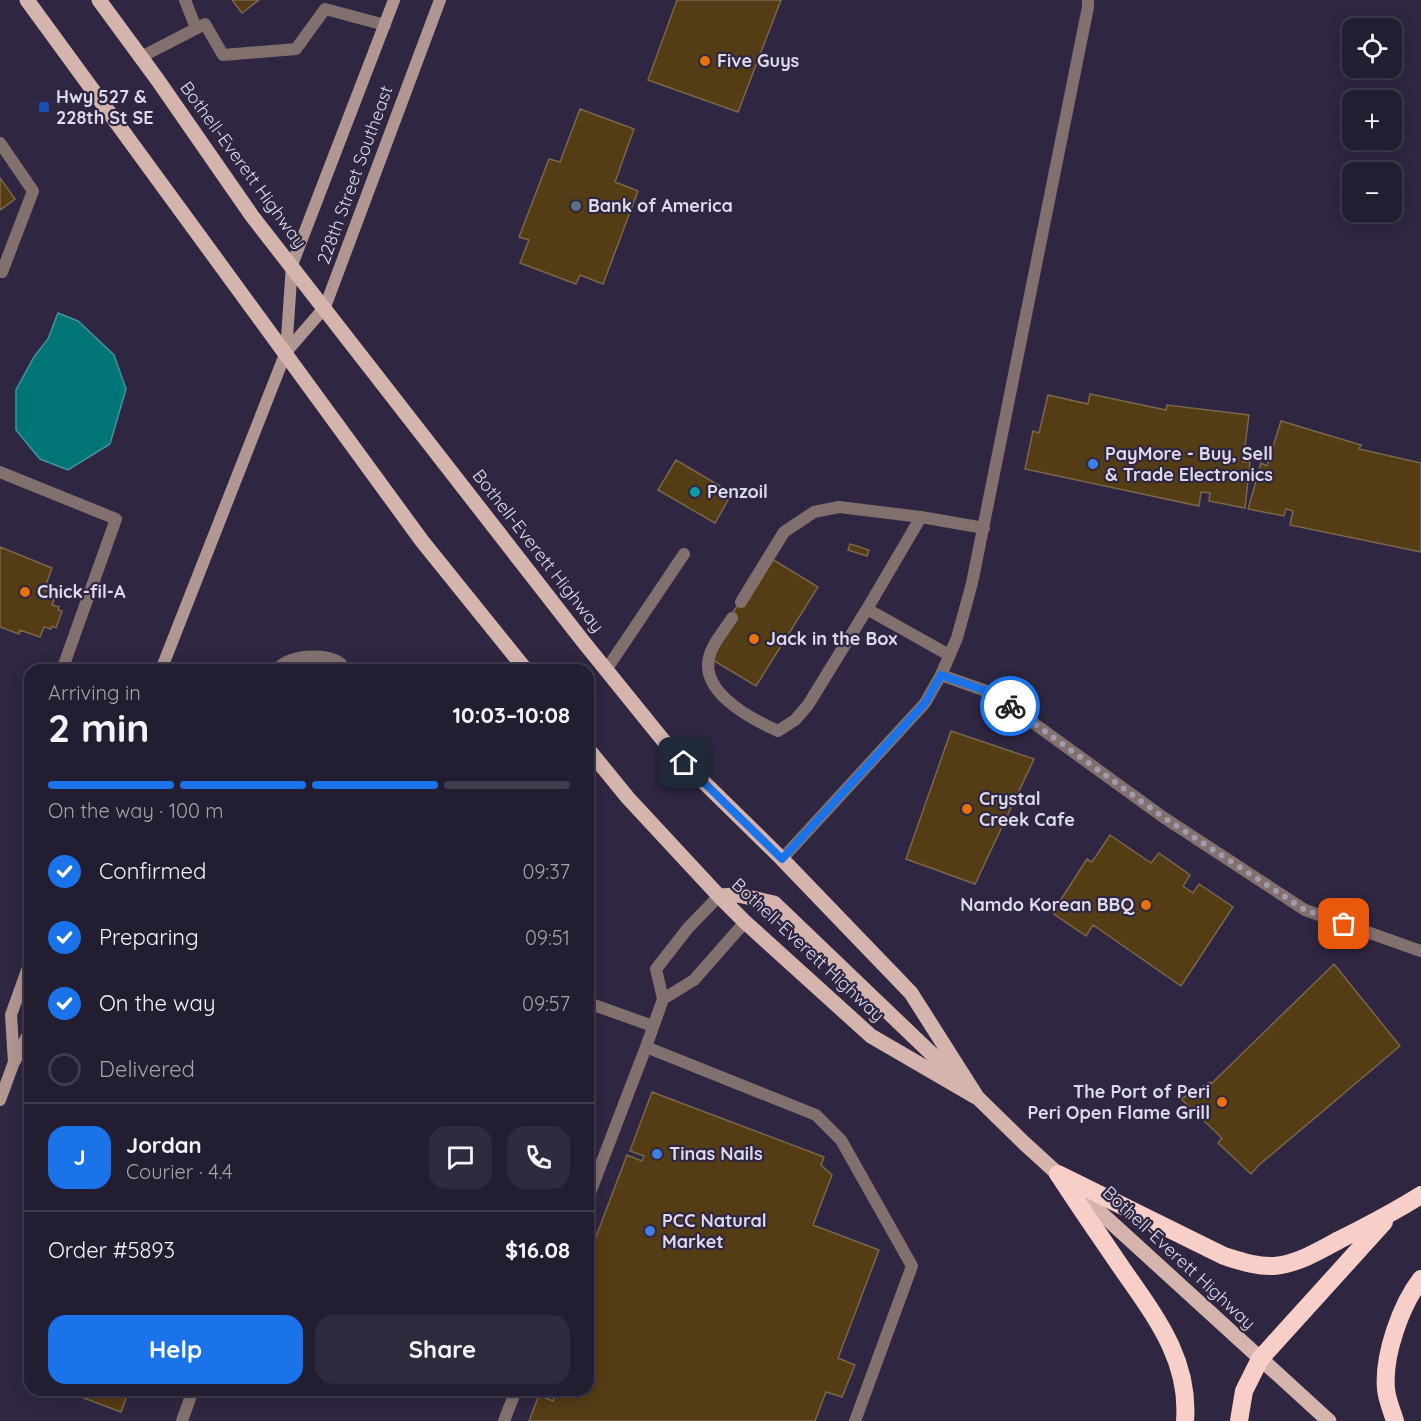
<!DOCTYPE html>
<meta charset="utf-8">
<style>
body{margin:0;font-family:Quicksand,sans-serif;background:#2f2a3d;color:#f1f3f6;height:100vh;display:flex;flex-direction:column;font-size:22px;white-space:nowrap}
*{box-sizing:border-box;margin:0}
p{font-size:20px;color:#a3a2ab}
.icon{flex:none;width:33px;height:33px;fill:none;stroke:currentColor;stroke-width:2;stroke-linecap:round;stroke-linejoin:round}
.map{position:relative;flex:1;overflow:hidden}
.details{position:absolute;left:24px;top:664px;width:570px;height:732px;display:flex;flex-direction:column;background:#231d31;border-radius:18px;box-shadow:0 3px 15px #0003,0 0 0 2px #403b4d}
.details>*{flex:none}
.tools{position:absolute;left:1342px;top:18px;display:grid;gap:12px}
.tools a{display:grid;place-items:center;width:60px;height:60px;border-radius:12px;background:#231d31;box-shadow:0 3px 15px #0003,0 0 0 2px #403b4d;font-size:30px}
.pin{position:absolute;display:grid;place-items:center;width:51px;height:51px;color:#fff;margin:-26px;border-radius:12px;box-shadow:0 3px 9px #0006}
.courier{position:absolute;display:grid;place-items:center;width:60px;height:60px;margin:-30px;border:4px solid #1a73e8;border-radius:50%;background:#fff;color:#222;box-shadow:0 2px 8px #0007}
.head em{font-style:normal;font-weight:700}
.head div{display:flex;flex-direction:column-reverse}
.head{display:flex;align-items:center;justify-content:space-between;height:102px;padding:0 24px}
h1{font-size:39px;font-weight:700;line-height:45px}
.bar{display:grid;grid-template-columns:repeat(4,1fr);gap:9px 6px;align-content:center;height:72px;padding:0 24px}
.bar i{height:8px;border-radius:4px;background:#403b4d}
.bar .current{background:#1a73e8}
.bar p{grid-column:span 4}
.line{display:flex;align-items:center;gap:15px;padding:0 24px;border-top:2px solid #403b4d}
.line div{flex:1}
.round{display:grid;place-items:center;flex:none;width:63px;height:63px;border-radius:18px;background:#2f2a3d}
ol{padding:0 24px;list-style:none}
li{display:flex;align-items:center;gap:18px;height:66px}
li p{margin-inline-start:auto}
li .icon{padding:6px;border-radius:50%;background:#1a73e8;color:#fff;stroke-width:4}
li:last-child{color:#a3a2ab}
li i{width:33px;height:33px;border:3px solid #403b4d;border-radius:50%}
.action{display:flex;gap:12px;margin-top:auto;padding:12px 24px}
.action a{flex:1;height:69px;border-radius:18px;background:#1a73e8;color:#fff;font-size:24px;font-weight:700;line-height:69px;text-align:center}
.action a+a{background:#2f2a3d;color:#f1f3f6}
.map>svg:first-child{display:block}
</style>
<div class="map">
<svg width="1421" height="1421" viewBox="0 0 1421 1421">
<rect width="100%" height="100%" fill="#2f2741"/>
<path fill="#007578" stroke="#43939a" stroke-width="1.5" d="M58,313L78,321L114,355L126,389L110,444L68,470L40,459L16,430V390L34,357L48,339Z"/>
<path fill="#543c14" stroke="#7a674b" stroke-width="1.5" d="M232,0H259L242,13Z
M677,0H781L738,112L648,80Z
M580,109L634,129L615,182L638,191L603,284L580,275L576,284L520,263L529,240L519,237L549,159L560,162Z
M0,178L15,199L0,210Z
M1090,394L1166,410L1167,405L1249,415L1243,462H1250L1245,508L1209,501L1210,493L1201,492L1199,506L1025,469L1033,431L1039,433L1048,395L1088,404Z
M1281,421L1361,445L1359,449L1421,463V552L1290,525L1293,511L1286,509L1284,516L1248,509L1261,463L1267,466Z
M676,460L732,493L715,523L658,490Z
M850,544L869,550L867,556L848,550Z
M0,547L52,568L44,590L56,594L52,605L59,607L58,610L62,611L56,628L52,626L51,629L44,627L40,637L20,630L19,634L0,627Z
M772,559L818,587L756,686L711,659L730,616Z
M951,731L1034,759L975,884L906,859Z
M1110,835L1151,863L1159,853L1190,875L1183,886L1193,893L1199,884L1233,907L1181,986L1093,925L1086,936L1054,914L1062,902L1060,901L1087,859L1092,862Z
M1334,964L1400,1046L1259,1165L1251,1174L1218,1143L1222,1138L1181,1099L1210,1082L1211,1084Z
M652,1092L824,1157L821,1165L832,1175L813,1225L879,1250L838,1358L855,1365L842,1397L826,1392L815,1421H529L539,1395L553,1401L555,1395L541,1390H588V1258L627,1155L642,1161L644,1156L630,1151Z
M30,1328V1346L24,1343Z
M74,1390H129L121,1412L73,1394Z"/>
<g fill="none" stroke-linecap="round" stroke-linejoin="round">
<path stroke="#81706e" stroke-width="12" d="M185,0L196,28
M141,57L205,24L223,55L296,49L325,9L385,25
M0,143L33,191L2,272
M0,472L116,519L62,670
M741,602L784,532L814,512L839,507L921,517
M867,609L921,517L984,528
M732,618C726,628 717,638 712,649C693,689 749,718 778,731L795,720L808,705L867,609L949,655
M277,670C287,655 326,652 340,663C342,665 344,668 346,670
M606,670L684,554
M941,675L992,693L1163,817L1305,910L1421,951
M782,859L925,703L941,675L957,638L972,583L1088,7V0
M719,896L688,928L656,969L663,999L694,980L745,922
M588,1003L653,1026
M646,1047L663,999
M588,1198L646,1047L816,1115L841,1140L912,1266L855,1421
M182,1421L193,1390
M504,1421L516,1390"/>
<path stroke="#b19792" stroke-width="12" d="M286,352L325,307L440,0
M161,670L286,352L292,265L394,0
M15,1061L30,1030
M0,1100L14,1062L11,1015L30,962"/>
<path stroke="#d6b4ae" stroke-width="15" d="M27,0L422,541L526,670
M99,0L157,79L252,216L582,640L671,750L782,859L911,993L977,1097L1024,1143L1329,1421
M588,749L628,798L719,896L745,922L871,1036L976,1097
M719,896L738,895L774,903L959,1080"/>
<path stroke="#f8cfc8" stroke-width="18" d="M1058,1174L1224,1256C1240,1261 1257,1267 1274,1266C1297,1264 1319,1251 1339,1240C1367,1226 1394,1212 1421,1195
M1059,1175C1079,1206 1100,1236 1121,1267C1154,1315 1190,1359 1185,1421
M1239,1421L1244,1391L1260,1359L1384,1222
M1395,1421C1392,1411 1387,1400 1386,1389C1383,1355 1401,1305 1421,1279"/>
</g>
<g fill="none" stroke-linecap="round" stroke-linejoin="round">
<path stroke="#a19bb0" stroke-width="6" stroke-dasharray="0 10.8" d="M1010,706L1163,817L1305,910L1344,924"/>
<path stroke="#1a73e8" stroke-width="8" d="M684,763L782,859L925,703L941,675L992,693L1010,706"/>
</g>
<g fill="#e8710a" stroke="#2f2741" stroke-width="2">
<circle cx="705" cy="61" r="6"/>
<circle cx="25" cy="592" r="6"/>
<circle cx="754" cy="639" r="6"/>
<circle cx="967" cy="809" r="6"/>
<circle cx="1146" cy="905" r="6"/>
<circle cx="1222" cy="1102" r="6"/>
</g>
<rect fill="#1a4fb4" stroke="#2f2741" stroke-width="2" x="38" y="101" width="12" height="12" rx="3"/>
<circle fill="#5c6f8a" stroke="#2f2741" stroke-width="2" cx="576" cy="206" r="6"/>
<g fill="#3f7fe0" stroke="#2f2741" stroke-width="2">
<circle cx="1093" cy="464" r="6"/>
<circle cx="657" cy="1154" r="6"/>
<circle cx="650" cy="1231" r="6"/>
</g>
<circle fill="#0f9aa8" stroke="#2f2741" stroke-width="2" cx="695" cy="492" r="6"/>
<g text-anchor="middle" stroke-width="4.5" stroke-linejoin="round" paint-order="stroke">
<g font-size="18" font-weight="bold" fill="#dedaeb" stroke="#2f2741" text-anchor="start">
<text x="717" y="67">Five Guys</text>
<text x="56" y="103">Hwy 527 &amp;<tspan x="56" dy="21">228th St SE</tspan></text>
<text x="588" y="212">Bank of America</text>
<text x="1105" y="460">PayMore - Buy, Sell<tspan x="1105" dy="21">&amp; Trade Electronics</tspan></text>
<text x="707" y="498">Penzoil</text>
<text x="37" y="598">Chick-fil-A</text>
<text x="766" y="645">Jack in the Box</text>
<text x="979" y="805">Crystal<tspan x="979" dy="21">Creek Cafe</tspan></text>
<text x="1134" y="911" text-anchor="end">Namdo Korean BBQ</text>
<text x="1210" y="1098" text-anchor="end">The Port of Peri<tspan x="1210" dy="21">Peri Open Flame Grill</tspan></text>
<text x="669" y="1160">Tinas Nails</text>
<text x="662" y="1227">PCC Natural<tspan x="662" dy="21">Market</tspan></text>
</g>
<g font-size="18" fill="#dedaeb" stroke="#2f2741">
<text transform="translate(243 165) rotate(54)" y="6">Bothell-Everett Highway</text>
<text transform="translate(355 175) rotate(-70)" y="6">228th Street Southeast</text>
<text transform="translate(538 551) rotate(52)" y="6">Bothell-Everett Highway</text>
<text transform="translate(808 950) rotate(43)" y="6">Bothell-Everett Highway</text>
<text transform="translate(1179 1258) rotate(43)" y="6">Bothell-Everett Highway</text>
</g>
</g>
</svg>
<div class="tools">
<a><svg class="icon" aria-label="locate" viewBox="0 0 24 24"><circle cx="12" cy="12" r="6"/><path d="M12 2v4M12 18v4M2 12h4M18 12h4"/></svg></a>
<a>+</a>
<a>−</a>
</div>
<div class="pin" style="left:1344px;top:924px;background:#ea580c"><svg class="icon" aria-label="bag" viewBox="0 0 24 24"><path d="M5 8h14l-1 12H6zM9 8a3 3 0 0 1 6 0"/></svg></div>
<div class="pin" style="left:684px;top:763px;background:#1f2937"><svg class="icon" aria-label="home" viewBox="0 0 24 24"><path d="M3 11l9-7 9 7M6 9v11h12V9"/></svg></div>
<div class="courier" style="left:1010px;top:706px"><svg class="icon" aria-label="bike" viewBox="0 0 24 24"><circle cx="6" cy="16" r="4"/><circle cx="18" cy="16" r="4"/><path d="M6 16l4-8h5l3 8M10 8l3 8H6M13 5h3"/></svg></div>
<section class="details">
<div class="head"><div><h1>2 min</h1><p>Arriving in</p></div><em>10:03–10:08</em></div>
<div class="bar"><i class="current"></i><i class="current"></i><i class="current"></i><i></i><p>On the way · 100 m</p></div>
<ol>
<li><svg class="icon" aria-label="check" viewBox="0 0 24 24"><path d="M5 12l5 5 9-10"/></svg>Confirmed<p>09:37</p></li>
<li><svg class="icon" aria-label="check" viewBox="0 0 24 24"><path d="M5 12l5 5 9-10"/></svg>Preparing<p>09:51</p></li>
<li><svg class="icon" aria-label="check" viewBox="0 0 24 24"><path d="M5 12l5 5 9-10"/></svg>On the way<p>09:57</p></li>
<li><i></i>Delivered</li>
</ol>
<div class="line" style="height:108px"><b class="round" style="background:#1a73e8;color:#fff">J</b><div><b>Jordan</b><p>Courier · 4.4</p></div><a class="round"><svg class="icon" aria-label="chat" viewBox="0 0 24 24"><path d="M4 5h16v11H9l-5 4z"/></svg></a><a class="round"><svg class="icon" aria-label="phone" viewBox="0 0 24 24"><path d="M5 4h4l2 5-3 2q2 4 5 5l2-3 5 2v4C11 20 4 13 5 4z"/></svg></a></div>
<div class="line" style="height:78px"><div>Order #5893</div><b>$16.08</b></div>
<div class="action"><a>Help</a><a>Share</a></div>
</section>
</div>
